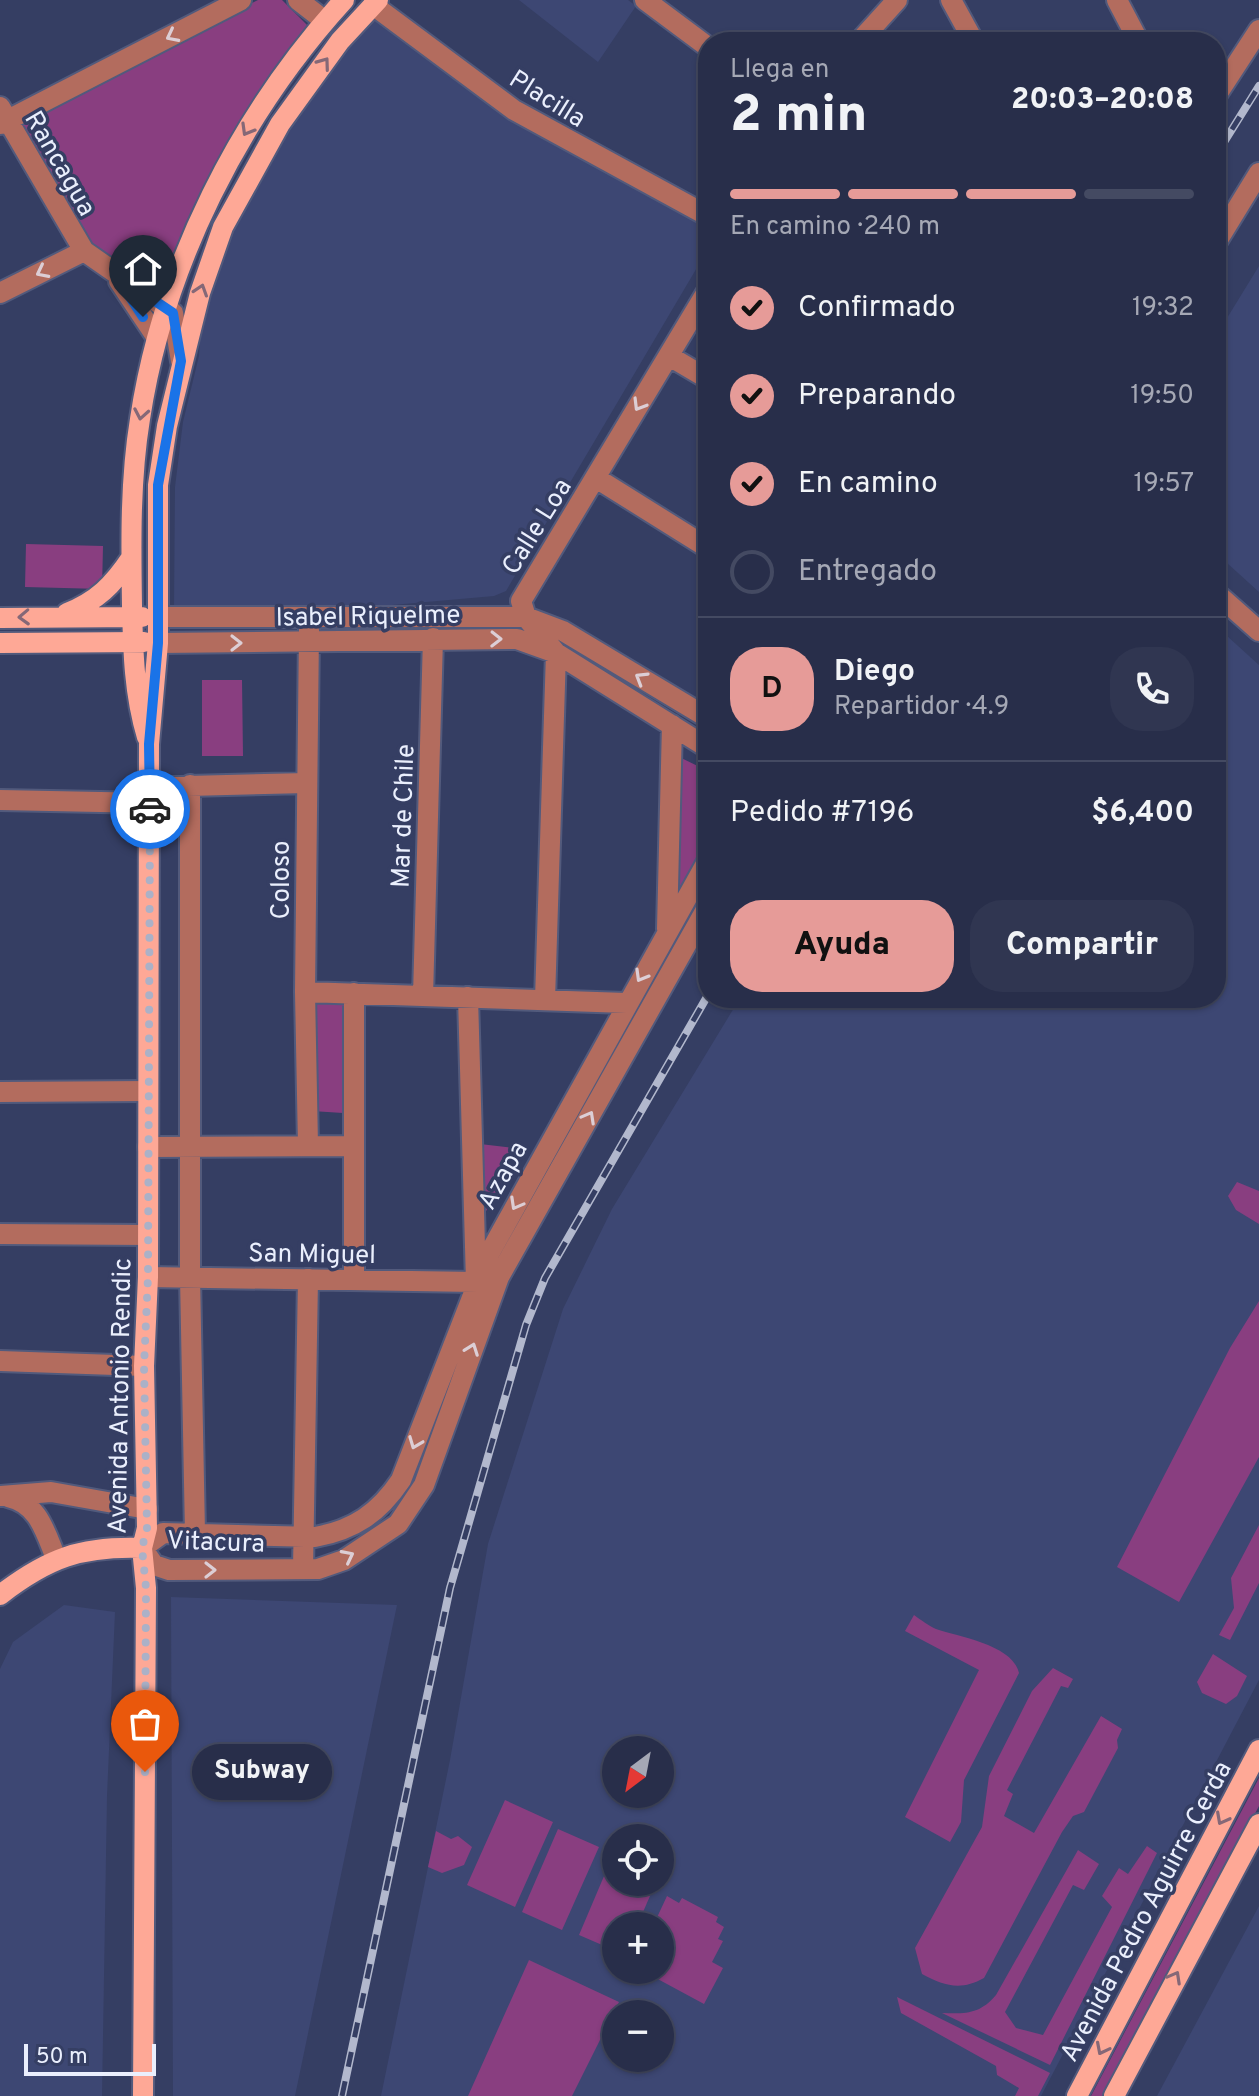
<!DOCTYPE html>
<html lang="es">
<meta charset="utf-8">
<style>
body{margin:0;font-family:Overpass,sans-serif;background:#303651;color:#f1f3f6;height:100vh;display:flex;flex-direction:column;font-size:30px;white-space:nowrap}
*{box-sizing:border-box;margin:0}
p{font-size:26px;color:#a5a8b5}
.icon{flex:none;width:44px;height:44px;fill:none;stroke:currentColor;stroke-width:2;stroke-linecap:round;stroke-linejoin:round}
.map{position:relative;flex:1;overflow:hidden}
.side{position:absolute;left:698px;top:32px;width:528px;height:976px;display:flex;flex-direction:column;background:#282e4a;border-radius:32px;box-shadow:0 2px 6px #0004,0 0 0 2px #444a62}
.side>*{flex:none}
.needle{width:52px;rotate:212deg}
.fabs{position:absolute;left:602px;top:1736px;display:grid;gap:16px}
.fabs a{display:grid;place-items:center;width:72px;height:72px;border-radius:50%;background:#282e4a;box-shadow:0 2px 6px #0004,0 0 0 2px #444a62;font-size:40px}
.scale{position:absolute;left:24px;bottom:20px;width:132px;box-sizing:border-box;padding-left:8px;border:4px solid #eaeffd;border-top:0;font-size:22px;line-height:28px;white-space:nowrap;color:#eaeffd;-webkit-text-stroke:6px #353e63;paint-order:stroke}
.pin{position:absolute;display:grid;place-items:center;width:68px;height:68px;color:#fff;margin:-82px -34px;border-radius:50% 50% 50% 0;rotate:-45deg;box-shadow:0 0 8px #0007}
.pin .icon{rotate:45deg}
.courier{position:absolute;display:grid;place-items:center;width:80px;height:80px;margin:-40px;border:6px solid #1a73e8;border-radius:50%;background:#fff;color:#222;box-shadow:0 2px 10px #0007}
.bubble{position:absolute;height:56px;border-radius:28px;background:#282e4a;box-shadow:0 2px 6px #0004,0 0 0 2px #444a62;font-size:26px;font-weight:800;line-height:56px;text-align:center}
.headline em{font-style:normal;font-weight:800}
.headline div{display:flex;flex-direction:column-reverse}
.headline{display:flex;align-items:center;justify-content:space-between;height:136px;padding:0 32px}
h1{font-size:52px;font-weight:800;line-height:60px}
.bar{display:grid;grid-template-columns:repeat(4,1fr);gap:12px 8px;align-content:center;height:96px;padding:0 32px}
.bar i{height:10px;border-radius:6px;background:#444a62}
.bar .on{background:#e69b98}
.bar p{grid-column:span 4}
.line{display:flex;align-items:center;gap:20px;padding:0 32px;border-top:2px solid #444a62}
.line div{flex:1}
.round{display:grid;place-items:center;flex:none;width:84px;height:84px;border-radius:32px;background:#303651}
ol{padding:0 32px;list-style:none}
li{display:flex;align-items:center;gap:24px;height:88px}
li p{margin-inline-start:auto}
li .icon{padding:8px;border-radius:50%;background:#e69b98;color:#111;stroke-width:4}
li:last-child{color:#a5a8b5}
li i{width:44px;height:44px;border:4px solid #444a62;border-radius:50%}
.primary-button{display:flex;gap:16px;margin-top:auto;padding:16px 32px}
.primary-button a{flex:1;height:92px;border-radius:32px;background:#e69b98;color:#111;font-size:32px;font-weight:800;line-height:92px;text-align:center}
.primary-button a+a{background:#303651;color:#f1f3f6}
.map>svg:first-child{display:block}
</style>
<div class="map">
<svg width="1259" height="2096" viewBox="0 0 1259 2096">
<rect width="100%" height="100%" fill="#353e63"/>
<path fill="#3d4773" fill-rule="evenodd" d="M519,0H628L636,6L598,62Z
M374,10L708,223V249L506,591L494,596L313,612L174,608L175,487L183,422L199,356L202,294L254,173Z
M1259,266V592L1216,553V336Z
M1216,626L1259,665V1680L1041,2096H381L450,1760L488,1544L563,1309L612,1209L740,998H1216ZM616,1750H660V1794H616ZM616,1838H660V1882H616ZM616,1926H660V1970H616ZM616,2014H660V2058H616Z
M171,1597L397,1605L295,2096H173Z
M64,1605L115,1612L107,1796L102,2096H0V1669L13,1642Z
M1259,1906V2096H1157Z"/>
<path fill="#893e80" d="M258,0H282L308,26L253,106L163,295L90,246L17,124Z
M26,544L103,546L102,589L25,587Z
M202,680H242L243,756H202Z
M673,754L708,771V848L675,902Z
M347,999L343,1113L312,1111L311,1001Z
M480,1144L524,1149L483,1216Z
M1237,1182L1259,1191V1224L1236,1210L1228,1196Z
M1259,1301V1457L1179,1602L1117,1567L1230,1348Z
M1259,1525V1583L1230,1640L1219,1635L1234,1608L1231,1578Z
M914,1615C921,1620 929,1626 936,1629C960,1637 1013,1645 1019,1673L964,1780L961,1822L950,1842L905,1817L979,1670L905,1631Z
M1213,1654L1247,1676L1237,1696L1226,1704L1202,1693L1197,1682Z
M1053,1668L1073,1679L1068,1688L1061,1686L1007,1790L1013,1794L1004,1816L1034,1833L1101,1716L1122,1729L1117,1740L1118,1748L1084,1812L1073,1816L1062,1832L984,1978C961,1991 944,1986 922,1974L915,1948L982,1827L989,1776L1032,1691Z
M1259,1778V1806L1107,2096H1091Z
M505,1800L553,1822L515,1907L467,1885Z
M558,1829L599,1847L562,1930L522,1912Z
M436,1831L451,1839L458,1836L472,1847L464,1865L442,1873L428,1867Z
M1147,1846L1157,1853L1050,2065L942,2013C966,2014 980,2014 996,1995L1078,1850L1099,1864L1084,1890L1073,1885L1005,2012L1016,2028L1043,2035L1112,1907L1102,1896L1119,1868L1128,1874Z
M610,1862L616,1865V1882H656L637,1926H616V1951L579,1935Z
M667,1896L679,1903L682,1898L718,1917L716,1922L724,1927L718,1939L723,1941L712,1962L723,1968L704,2004L641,1970H660V1926H653Z
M529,1960L619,2002L572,2096H468Z
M897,1997L1050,2073L1038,2096H1015L1019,2088L997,2075L996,2066L901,2013Z"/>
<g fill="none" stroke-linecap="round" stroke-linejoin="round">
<defs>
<path id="minor" d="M298,0L325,21
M645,0L708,47
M951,0L974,42
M1117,0L1139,42
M373,5L514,110L708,216
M859,42L897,0
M1216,96L1259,30
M0,107L84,251L173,313L181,361
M0,124L241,0
M1216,243L1259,173
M119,281L157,338
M0,293L84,251
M669,356L708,379
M596,478L708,548
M1216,593L1259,631
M158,617H526L563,631L708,718
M158,643L517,639L556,653L708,748
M190,785V1277L195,1533
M149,787L307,783
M0,800L150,803
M708,860L489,1254L401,1480C379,1513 354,1530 315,1537L163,1533L142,1548L154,1565L169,1570L318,1569L344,1560L398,1524L424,1485L499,1277L708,906
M667,929L672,725
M305,992L626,1003
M423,996L433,638
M545,1000L556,653L526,617L521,601L708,290
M0,1092L148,1091
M308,1145L305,992L309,630
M148,1147L354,1146
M0,1234L148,1235
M148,1277L476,1282L468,997
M354,1280V993
M0,1361L144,1366
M1,1496L51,1492L147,1509
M8,1497C39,1504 45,1532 56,1558
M303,1569L308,1279"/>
<path id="major" d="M67,613C97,601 113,585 131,558
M0,618L142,617
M0,643L144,642
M147,737C134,694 133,651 132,606C131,543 130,480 140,419C163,266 240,114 344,0
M0,1595C48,1558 81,1546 142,1548
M143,2096L146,1588L142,1548L147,1528L144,1366L148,1277L149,744L158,643V485L167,426L200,293L223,227L280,124L340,41L378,0
M1077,2096L1259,1750
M1114,2096L1259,1824"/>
</defs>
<use href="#minor" stroke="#525a7c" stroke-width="24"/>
<use href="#major" stroke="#525a7c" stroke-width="24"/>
<use href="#minor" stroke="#b36c5e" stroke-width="20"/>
<use href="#major" stroke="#fea896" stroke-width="20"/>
<defs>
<path id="rail" d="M1216,155L1259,86
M342,2096L450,1588L526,1325L545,1278L708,995"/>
</defs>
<use href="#rail" stroke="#b2b8cd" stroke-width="8"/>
<use href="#rail" stroke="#353e63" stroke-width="5" stroke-dasharray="15" stroke-linecap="butt"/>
</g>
<defs><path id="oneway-chevron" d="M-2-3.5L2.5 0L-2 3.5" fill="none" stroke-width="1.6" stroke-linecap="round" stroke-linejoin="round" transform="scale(2)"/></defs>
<g stroke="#dcced5">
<use href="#oneway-chevron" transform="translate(172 36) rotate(153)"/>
<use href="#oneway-chevron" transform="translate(42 272) rotate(153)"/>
<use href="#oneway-chevron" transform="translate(639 405) rotate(121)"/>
<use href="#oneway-chevron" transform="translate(496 639) rotate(1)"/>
<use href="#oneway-chevron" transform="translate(236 643)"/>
<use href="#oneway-chevron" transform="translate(641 678) rotate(-149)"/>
<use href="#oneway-chevron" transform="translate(641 976) rotate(120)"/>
<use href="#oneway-chevron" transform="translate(589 1117) rotate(-61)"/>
<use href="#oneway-chevron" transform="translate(516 1204) rotate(119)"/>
<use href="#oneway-chevron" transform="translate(472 1349) rotate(-70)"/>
<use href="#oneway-chevron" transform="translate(415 1443) rotate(111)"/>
<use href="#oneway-chevron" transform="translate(348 1556) rotate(-27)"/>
<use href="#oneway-chevron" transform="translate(210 1570)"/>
</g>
<g stroke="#856877">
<use href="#oneway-chevron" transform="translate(324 63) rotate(-54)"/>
<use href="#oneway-chevron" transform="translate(247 130) rotate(120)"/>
<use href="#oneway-chevron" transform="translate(201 290) rotate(-72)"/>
<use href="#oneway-chevron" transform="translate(141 414) rotate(100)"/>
<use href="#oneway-chevron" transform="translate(24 617) rotate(178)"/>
<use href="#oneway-chevron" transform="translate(1222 1819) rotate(118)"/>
<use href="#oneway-chevron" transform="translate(1175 1977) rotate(-61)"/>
<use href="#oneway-chevron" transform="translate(1102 2049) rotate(117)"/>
</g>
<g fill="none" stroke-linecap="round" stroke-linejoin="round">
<path stroke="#abb1c7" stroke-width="8" stroke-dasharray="0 14.4" d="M145,1772L146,1588L142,1548L147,1528L144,1366L148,1277L150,809"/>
<path stroke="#1a73e8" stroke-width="10" d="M143,317L115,274L173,313L181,361L158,485V643L149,744L150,809"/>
</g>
<g text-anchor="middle" stroke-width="7" stroke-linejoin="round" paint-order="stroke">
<g font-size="26" fill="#eaeffd" stroke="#353e63">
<text transform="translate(548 98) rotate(32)" y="9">Placilla</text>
<text transform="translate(61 163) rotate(60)" y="9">Rancagua</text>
<text transform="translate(536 526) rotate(-58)" y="9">Calle Loa</text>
<text transform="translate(368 615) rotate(-1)" y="9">Isabel Riquelme</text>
<text transform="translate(402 816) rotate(-88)" y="9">Mar de Chile</text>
<text transform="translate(280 880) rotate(-90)" y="9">Coloso</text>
<text transform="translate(502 1175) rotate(-61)" y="9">Azapa</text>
<text transform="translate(312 1253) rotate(1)" y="9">San Miguel</text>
<text transform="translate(119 1396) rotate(-89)" y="9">Avenida Antonio Rendic</text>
<text transform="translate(216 1541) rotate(2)" y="9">Vitacura</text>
<text transform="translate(1145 1911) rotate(-62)" y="9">Avenida Pedro Aguirre Cerda</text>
</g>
</g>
</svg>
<div class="fabs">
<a><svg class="needle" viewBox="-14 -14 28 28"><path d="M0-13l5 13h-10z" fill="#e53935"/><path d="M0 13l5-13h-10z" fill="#a5a8b5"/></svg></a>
<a><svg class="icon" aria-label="locate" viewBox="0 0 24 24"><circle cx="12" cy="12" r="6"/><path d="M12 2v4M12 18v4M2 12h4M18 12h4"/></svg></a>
<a>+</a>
<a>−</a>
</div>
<div class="scale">50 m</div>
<div class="pin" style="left:145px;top:1772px;background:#ea580c"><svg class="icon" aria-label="bag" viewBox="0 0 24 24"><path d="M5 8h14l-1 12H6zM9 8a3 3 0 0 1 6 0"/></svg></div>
<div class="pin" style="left:143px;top:317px;background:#1f2937"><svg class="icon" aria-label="home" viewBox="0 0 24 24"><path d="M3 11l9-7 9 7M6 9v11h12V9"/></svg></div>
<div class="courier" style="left:150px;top:809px"><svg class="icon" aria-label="car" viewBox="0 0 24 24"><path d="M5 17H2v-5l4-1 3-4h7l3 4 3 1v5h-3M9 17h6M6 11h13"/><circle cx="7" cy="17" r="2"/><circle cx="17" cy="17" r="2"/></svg></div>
<div class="bubble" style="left:192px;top:1744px;width:140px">Subway</div>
<section class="side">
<div class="headline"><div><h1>2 min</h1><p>Llega en</p></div><em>20:03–20:08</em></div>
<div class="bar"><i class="on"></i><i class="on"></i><i class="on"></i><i></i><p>En camino · 240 m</p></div>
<ol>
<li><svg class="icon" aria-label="check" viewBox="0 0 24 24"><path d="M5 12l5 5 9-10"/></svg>Confirmado<p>19:32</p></li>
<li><svg class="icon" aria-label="check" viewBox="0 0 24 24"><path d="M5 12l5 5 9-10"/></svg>Preparando<p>19:50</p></li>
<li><svg class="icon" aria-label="check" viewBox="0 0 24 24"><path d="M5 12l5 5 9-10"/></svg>En camino<p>19:57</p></li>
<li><i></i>Entregado</li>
</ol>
<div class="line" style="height:144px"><b class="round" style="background:#e69b98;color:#111">D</b><div><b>Diego</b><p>Repartidor · 4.9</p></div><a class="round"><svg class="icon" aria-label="phone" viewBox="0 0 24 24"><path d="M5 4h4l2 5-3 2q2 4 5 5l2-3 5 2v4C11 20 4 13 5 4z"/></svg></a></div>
<div class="line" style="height:104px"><div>Pedido #7196</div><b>$6,400</b></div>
<div class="primary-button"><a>Ayuda</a><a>Compartir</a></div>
</section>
</div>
